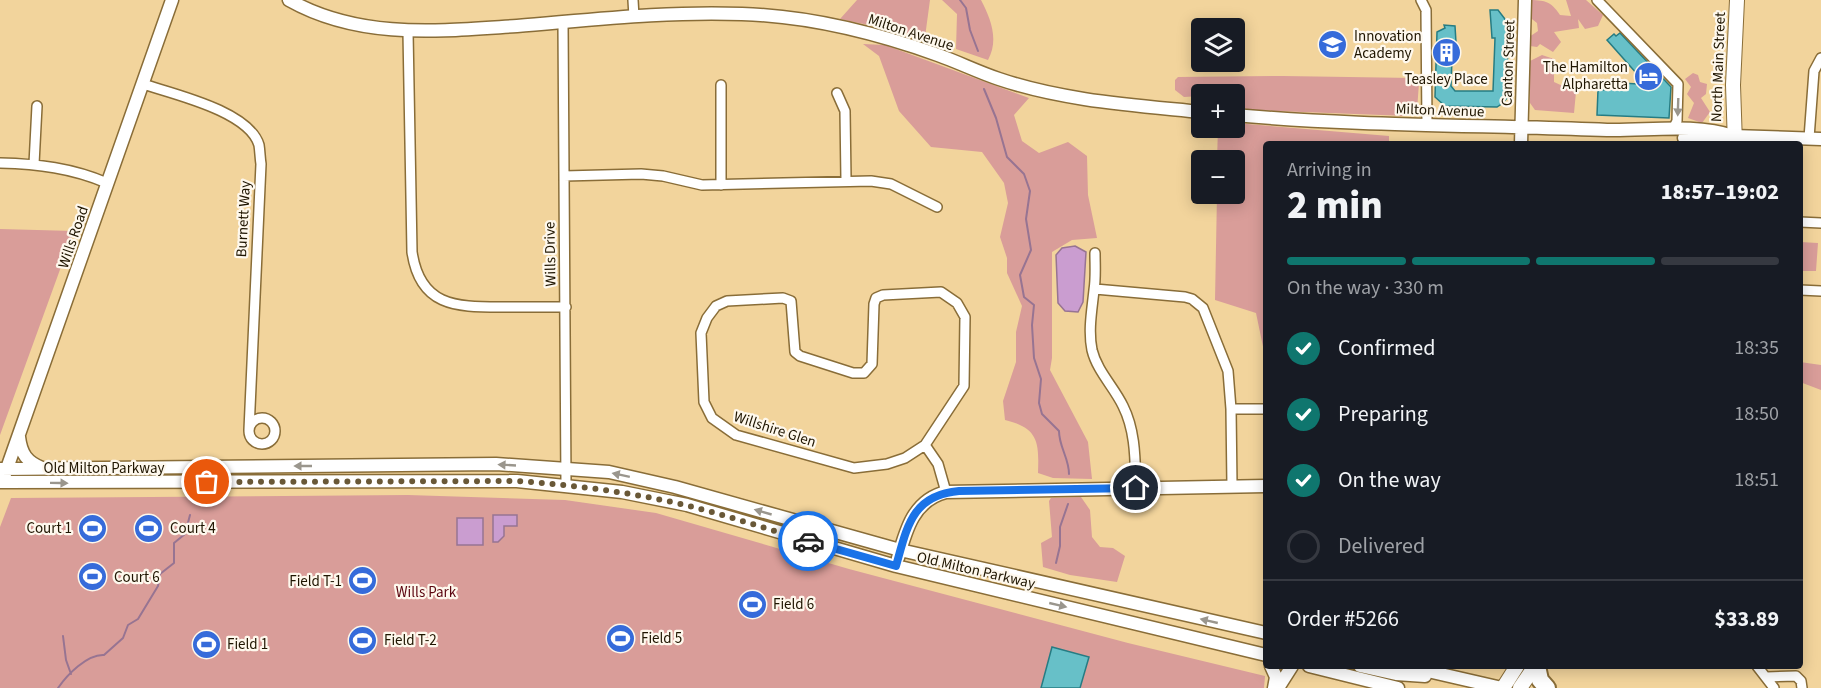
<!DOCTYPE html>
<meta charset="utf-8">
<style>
body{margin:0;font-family:"Source Sans 3",sans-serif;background:#20242c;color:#f1f3f6;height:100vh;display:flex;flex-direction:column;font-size:22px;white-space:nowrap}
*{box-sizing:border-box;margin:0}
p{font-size:20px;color:#9ea1a6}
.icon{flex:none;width:33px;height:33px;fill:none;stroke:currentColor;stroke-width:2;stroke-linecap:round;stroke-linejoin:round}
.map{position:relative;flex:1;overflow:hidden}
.sheet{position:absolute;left:1263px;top:141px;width:540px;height:528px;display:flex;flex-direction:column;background:#171b24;border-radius:6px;box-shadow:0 3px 15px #0003}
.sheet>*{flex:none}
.controls{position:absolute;left:1191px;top:18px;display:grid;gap:12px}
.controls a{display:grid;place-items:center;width:54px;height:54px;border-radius:6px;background:#171b24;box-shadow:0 3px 15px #0003;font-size:30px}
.pin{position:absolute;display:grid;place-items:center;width:51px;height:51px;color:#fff;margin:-26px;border:3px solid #fff;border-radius:50%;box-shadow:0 2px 6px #0007}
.courier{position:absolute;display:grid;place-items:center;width:60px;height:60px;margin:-30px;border:4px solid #1a73e8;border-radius:50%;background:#fff;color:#222;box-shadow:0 2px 8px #0007}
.overview em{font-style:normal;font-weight:800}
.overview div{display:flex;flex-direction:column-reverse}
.overview{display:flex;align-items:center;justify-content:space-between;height:102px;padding:0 24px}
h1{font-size:39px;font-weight:800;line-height:45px}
.bar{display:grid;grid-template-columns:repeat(4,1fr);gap:9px 6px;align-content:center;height:72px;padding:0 24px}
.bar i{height:8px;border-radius:4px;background:#363941}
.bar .current{background:#0f766e}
.bar p{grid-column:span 4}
.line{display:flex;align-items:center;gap:15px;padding:0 24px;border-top:2px solid #363941}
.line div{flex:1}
ol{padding:0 24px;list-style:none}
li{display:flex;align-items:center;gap:18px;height:66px}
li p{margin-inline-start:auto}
li .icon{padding:6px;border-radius:50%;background:#0f766e;color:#fff;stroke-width:4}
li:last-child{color:#9ea1a6}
li i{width:33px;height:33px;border:3px solid #363941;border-radius:50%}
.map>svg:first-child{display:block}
</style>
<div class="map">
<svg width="1821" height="688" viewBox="0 0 1821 688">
<rect width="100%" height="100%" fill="#f2d49c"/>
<path fill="#d99d99" d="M857,0H930L925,37L840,19Z
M942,0H981C991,19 999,40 988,60L956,49L957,14Z
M1528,0C1544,0 1551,1 1560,15L1571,16L1566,0H1586L1603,15L1598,26L1585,29L1578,19L1579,28L1554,32L1561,42L1553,52L1540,44L1537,47L1530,46L1529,37L1538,31L1537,23L1528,16Z
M863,44L885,45L1029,98L1014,115L1022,141L1039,153L1068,142L1087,156L1088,195L1097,238L1072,240L1052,252V358L1050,370L1088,442L1092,479L1053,478L1038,473C1039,443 1039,428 1005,420L1003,401L1016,362V332L1022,306L1007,273V258L1000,237L1008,203L1004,183L982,152L931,147L899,111L879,56Z
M1542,55L1554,59V82L1576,92L1574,113L1535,110L1530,103V61Z
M1693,73L1698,75L1700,82L1707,84L1706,94L1701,98L1710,112L1702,123L1688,118L1694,103L1687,94L1691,87L1685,79Z
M1283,76L1414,78L1419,83L1417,110L1407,116L1252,110L1235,106L1234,94L1184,97L1175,90V80L1178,77Z
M1235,123L1389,136V144H1266V361L1256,313L1215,300L1217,194H1234V160H1217L1218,128H1234Z
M0,229L74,231L0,435Z
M1800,242L1818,243L1816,271H1800Z
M1800,362L1821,365V390L1800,382Z
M408,495L565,500L656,513L849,569L1128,643L1265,676L1264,688H0V527L11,498Z
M1081,497L1090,510L1092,537L1100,547L1113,548L1125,556L1117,582L1070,575L1043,567L1041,543L1052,537L1049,501L1051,498Z"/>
<path fill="#ca9dd0" stroke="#977492" stroke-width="1.5" d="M1075,246L1086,252L1083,302L1078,312L1065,311L1058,303L1056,255L1062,248Z
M493,515H517V526H504V536L498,542H493Z
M457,518H483V545H457Z"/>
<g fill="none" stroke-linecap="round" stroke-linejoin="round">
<path stroke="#977492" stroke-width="2" d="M960,0L966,8L970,30L978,51
M984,89L996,118L1007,157L1024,174L1030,191L1026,219L1031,250L1020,275L1024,297L1034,305L1032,325L1034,358L1041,379L1039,403L1042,414L1059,431C1059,447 1069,458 1069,474
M1056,563L1060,546V527L1068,504
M63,636L66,660L71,674
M58,688C67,675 87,654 104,655L123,638L128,625L138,619L158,586L160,574L174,563V543L185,534L190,515"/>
</g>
<path fill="#67c0c8" stroke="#267c83" stroke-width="1.5" d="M1490,10H1498L1508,23L1507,98L1503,103L1497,107L1445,106L1435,97L1437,32L1445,28L1444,25L1455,26L1457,59H1452L1451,86L1455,91H1493L1495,38H1492Z
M1620,33L1671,87L1669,118L1597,115L1598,90H1604V82L1638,84V75L1607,40L1614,34L1616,36Z
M1052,647L1089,657L1080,688H1041Z"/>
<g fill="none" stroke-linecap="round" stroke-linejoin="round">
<defs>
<path id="street" d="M633,0L634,17
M1421,0L1426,10L1427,125
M1597,0L1678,84L1677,121L1673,129
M563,22L566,485
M408,32L412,252C420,306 455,307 500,307C522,307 544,307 566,307
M143,84C173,94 249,111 259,145C260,151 260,158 261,164L249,430
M837,93L845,111L846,180
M1809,138L1814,71L1821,58
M0,163C38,164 72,168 107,183
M34,164L37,106
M564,176L641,174L663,176L702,185L871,181L891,184L937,207
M721,185V85
M1800,222L1821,223
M1095,253C1095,265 1096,278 1094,290C1092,310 1088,330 1092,350C1097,371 1114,387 1123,406C1136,432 1135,461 1136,488
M1095,289L1185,297L1192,299L1203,308L1228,371L1231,409L1232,486
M1800,290L1821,291
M941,292L957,303L965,317L964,386L925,445L905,458L887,464L854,468L736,435L712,418L704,402L701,333L707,318L716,306L727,301L783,298L791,301L795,352L800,356L853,373H864L872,364L874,304L876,298L883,295Z
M1231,409H1266
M249 431a13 13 0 1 1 26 0a13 13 0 1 1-26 0Z
M925,445L938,464L946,492
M1757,666L1774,688
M1767,677L1796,676L1801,681L1802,688"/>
<path id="secondary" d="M289,0C360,40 439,31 517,26C591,20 667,11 742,14C810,16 874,32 938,55C958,62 978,72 999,79C1064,101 1133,105 1202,112
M1234,115C1358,126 1483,125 1607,130C1647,131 1695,123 1733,136
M1684,138L1716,139L1733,136L1821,139
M1521,144L1525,0
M19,437C21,454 27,462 42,468
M0,469L496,464L609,472L675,487L900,550L1266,633
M5,474L172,0
M0,482L517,481L622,492L687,505L896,566L1266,655
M898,558C906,529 914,500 946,492L1266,486
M1271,666L1276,677L1274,688
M1309,666L1398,688
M1360,666L1396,674L1425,676
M1406,666L1502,688
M1278,688L1292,666"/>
<path id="primary" d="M1735,144L1733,85L1737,0
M1503,688L1517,666
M1520,688L1535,666"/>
<path id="highway" d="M1537,666L1540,680L1547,688"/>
</defs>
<use href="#street" stroke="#896d38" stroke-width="12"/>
<use href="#secondary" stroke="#896d38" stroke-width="15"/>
<use href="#primary" stroke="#896d38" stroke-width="16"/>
<use href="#highway" stroke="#896d38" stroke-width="20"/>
<use href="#street" stroke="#fff" stroke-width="9"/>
<use href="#secondary" stroke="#fff" stroke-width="12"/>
<use href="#primary" stroke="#fff" stroke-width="14"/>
<use href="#highway" stroke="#fff" stroke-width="16"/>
</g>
<defs><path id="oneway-solid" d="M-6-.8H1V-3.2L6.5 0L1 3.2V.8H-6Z" transform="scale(1.5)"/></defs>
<g fill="#9a968d">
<use href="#oneway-solid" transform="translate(1678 107) rotate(92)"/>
<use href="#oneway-solid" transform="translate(507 465) rotate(-177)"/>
<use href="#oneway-solid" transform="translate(303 466) rotate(180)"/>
<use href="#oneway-solid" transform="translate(621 475) rotate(-168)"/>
<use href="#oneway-solid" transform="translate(59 483) rotate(1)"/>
<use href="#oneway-solid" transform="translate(763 512) rotate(-164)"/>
<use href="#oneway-solid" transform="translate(1058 605) rotate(13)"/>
<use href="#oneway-solid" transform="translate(1209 621) rotate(-167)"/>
</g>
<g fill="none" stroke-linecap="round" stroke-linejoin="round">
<path stroke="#695837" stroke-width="6" stroke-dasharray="0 10.8" d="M207,482L517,481C574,485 629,492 685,505C726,515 767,529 808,541"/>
<path stroke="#1a73e8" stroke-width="8" d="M808,541L896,566C907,527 912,495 959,491L1136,488"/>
</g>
<defs>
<symbol id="school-disc" viewBox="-11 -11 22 22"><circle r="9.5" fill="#366bda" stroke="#fef8ed"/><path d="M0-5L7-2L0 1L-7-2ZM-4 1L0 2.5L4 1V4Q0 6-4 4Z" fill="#fff"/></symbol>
<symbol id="building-disc" viewBox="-11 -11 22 22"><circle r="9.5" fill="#366bda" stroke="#fef8ed"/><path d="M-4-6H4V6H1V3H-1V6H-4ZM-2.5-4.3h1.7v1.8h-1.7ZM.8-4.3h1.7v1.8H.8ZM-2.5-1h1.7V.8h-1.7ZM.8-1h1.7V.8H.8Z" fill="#fff"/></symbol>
<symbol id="hotel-disc" viewBox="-11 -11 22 22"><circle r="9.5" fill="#366bda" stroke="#fef8ed"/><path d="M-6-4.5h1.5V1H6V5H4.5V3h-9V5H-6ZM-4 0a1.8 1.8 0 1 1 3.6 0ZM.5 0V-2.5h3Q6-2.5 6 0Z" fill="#fff"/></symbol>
<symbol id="stadium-disc" viewBox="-11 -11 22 22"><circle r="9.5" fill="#366bda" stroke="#fef8ed"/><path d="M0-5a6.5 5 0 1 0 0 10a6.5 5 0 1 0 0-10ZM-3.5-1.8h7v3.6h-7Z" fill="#fff"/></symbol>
</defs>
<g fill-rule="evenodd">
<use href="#school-disc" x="1316" y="28" width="33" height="33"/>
<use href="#building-disc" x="1430" y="36" width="33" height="33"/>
<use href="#hotel-disc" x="1632" y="60" width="33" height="33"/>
<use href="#stadium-disc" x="76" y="512" width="33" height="33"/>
<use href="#stadium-disc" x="132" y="512" width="33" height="33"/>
<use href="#stadium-disc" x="76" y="560" width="33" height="33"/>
<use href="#stadium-disc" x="346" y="564" width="33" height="33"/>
<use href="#stadium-disc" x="736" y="588" width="33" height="33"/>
<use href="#stadium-disc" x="604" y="622" width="33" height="33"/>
<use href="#stadium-disc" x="346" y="624" width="33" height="33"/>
<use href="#stadium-disc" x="190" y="628" width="33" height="33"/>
</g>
<g text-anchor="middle" stroke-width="4.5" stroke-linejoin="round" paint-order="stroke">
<g font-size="15" fill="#1f1501" stroke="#fef8ed">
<text transform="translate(911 32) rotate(18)" y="5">Milton Avenue</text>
<text transform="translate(1508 63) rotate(-88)" y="5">Canton Street</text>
<text transform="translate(1718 67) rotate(-88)" y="5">North Main Street</text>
<text transform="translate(1440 110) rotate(2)" y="5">Milton Avenue</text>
<text transform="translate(243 219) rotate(-87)" y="5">Burnett Way</text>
<text transform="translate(73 237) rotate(-71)" y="5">Wills Road</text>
<text transform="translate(550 254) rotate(-91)" y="5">Wills Drive</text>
<text transform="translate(775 429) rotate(18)" y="5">Willshire Glen</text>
<text x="104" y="473">Old Milton Parkway</text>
<text transform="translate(976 570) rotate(13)" y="5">Old Milton Parkway</text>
</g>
<g font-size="15" fill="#1f1501" stroke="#fef8ed" text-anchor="start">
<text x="1354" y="41">Innovation<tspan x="1354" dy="17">Academy</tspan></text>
<text x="1628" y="72" text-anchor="end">The Hamilton<tspan x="1628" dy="17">Alpharetta</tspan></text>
<text x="1446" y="84" text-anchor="middle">Teasley Place</text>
<text x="72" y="533" text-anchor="end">Court 1</text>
<text x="170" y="533">Court 4</text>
<text x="114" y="582">Court 6</text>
<text x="342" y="586" text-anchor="end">Field T-1</text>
<text x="773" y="609">Field 6</text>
<text x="641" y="643">Field 5</text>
<text x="384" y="645">Field T-2</text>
<text x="227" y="649">Field 1</text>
</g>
<g font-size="15" fill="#5c0610" stroke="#fef8ed">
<text x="426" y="597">Wills Park</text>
</g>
</g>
</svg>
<div class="controls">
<a><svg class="icon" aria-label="layers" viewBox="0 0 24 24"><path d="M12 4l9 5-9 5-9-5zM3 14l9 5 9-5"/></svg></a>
<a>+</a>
<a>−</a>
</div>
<div class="pin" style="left:207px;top:482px;background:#ea580c"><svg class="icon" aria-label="bag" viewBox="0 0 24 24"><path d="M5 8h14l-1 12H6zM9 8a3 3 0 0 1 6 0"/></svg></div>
<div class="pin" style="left:1136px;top:488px;background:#1f2937"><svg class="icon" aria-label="home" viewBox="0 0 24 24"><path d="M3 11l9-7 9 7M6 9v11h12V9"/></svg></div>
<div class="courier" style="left:808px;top:541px"><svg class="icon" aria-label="car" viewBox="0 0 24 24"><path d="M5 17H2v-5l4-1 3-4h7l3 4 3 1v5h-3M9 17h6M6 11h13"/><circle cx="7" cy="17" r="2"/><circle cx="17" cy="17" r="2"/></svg></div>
<section class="sheet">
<div class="overview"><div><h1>2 min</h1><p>Arriving in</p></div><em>18:57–19:02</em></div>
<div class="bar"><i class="current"></i><i class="current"></i><i class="current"></i><i></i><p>On the way · 330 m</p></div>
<ol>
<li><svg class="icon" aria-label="check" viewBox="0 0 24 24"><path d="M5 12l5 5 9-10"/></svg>Confirmed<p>18:35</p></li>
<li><svg class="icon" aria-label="check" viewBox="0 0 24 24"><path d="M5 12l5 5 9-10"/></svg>Preparing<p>18:50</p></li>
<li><svg class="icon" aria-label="check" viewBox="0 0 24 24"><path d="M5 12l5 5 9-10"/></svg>On the way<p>18:51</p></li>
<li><i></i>Delivered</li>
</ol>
<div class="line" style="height:78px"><div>Order #5266</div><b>$33.89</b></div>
</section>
</div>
